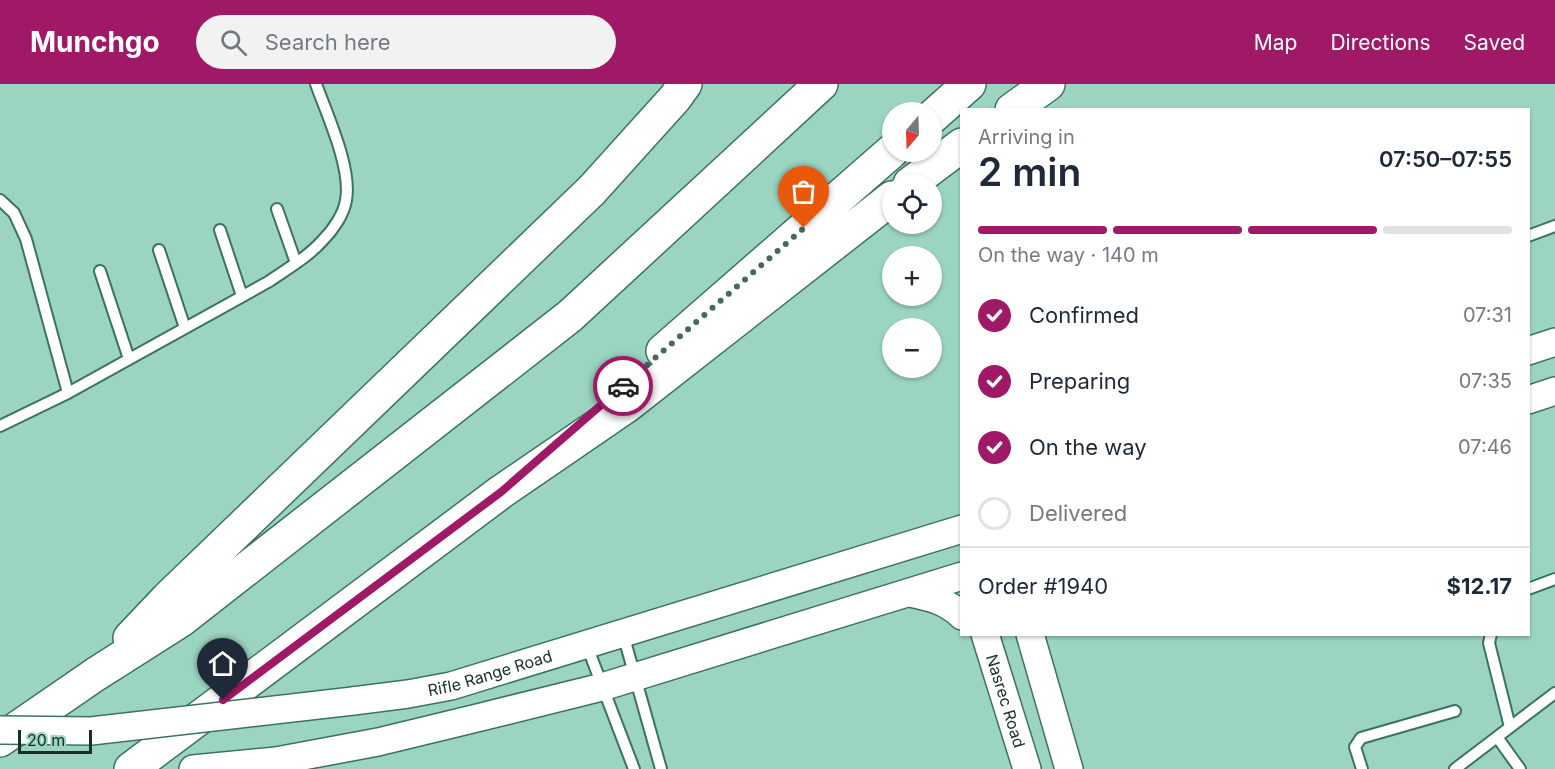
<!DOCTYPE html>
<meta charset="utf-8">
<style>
body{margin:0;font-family:Inter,sans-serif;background:#f2f2f3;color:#1f2937;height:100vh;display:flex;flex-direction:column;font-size:22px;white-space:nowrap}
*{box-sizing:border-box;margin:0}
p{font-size:20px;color:#747a83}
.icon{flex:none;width:33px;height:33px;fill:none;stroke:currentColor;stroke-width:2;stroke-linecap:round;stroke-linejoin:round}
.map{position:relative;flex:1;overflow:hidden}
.drawer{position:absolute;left:960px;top:24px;width:570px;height:528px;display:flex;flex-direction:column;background:#fff;border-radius:0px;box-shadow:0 2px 4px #0004}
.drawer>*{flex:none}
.needle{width:39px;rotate:199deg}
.controls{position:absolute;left:882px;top:18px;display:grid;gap:12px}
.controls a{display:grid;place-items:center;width:60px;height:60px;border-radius:50%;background:#fff;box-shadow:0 2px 4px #0004;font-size:30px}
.scale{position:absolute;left:18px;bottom:15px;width:74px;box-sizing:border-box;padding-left:6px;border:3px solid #182f28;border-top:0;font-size:16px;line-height:21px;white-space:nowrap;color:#182f28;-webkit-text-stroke:4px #9bd5c1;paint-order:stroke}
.pin{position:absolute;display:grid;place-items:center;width:51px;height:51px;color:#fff;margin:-62px -26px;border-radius:50% 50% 50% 0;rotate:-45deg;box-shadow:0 0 6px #0007}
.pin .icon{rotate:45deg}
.courier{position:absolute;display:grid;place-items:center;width:60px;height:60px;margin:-30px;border:4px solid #a01967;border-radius:50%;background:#fff;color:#222;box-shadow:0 2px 8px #0007}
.overview em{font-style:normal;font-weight:600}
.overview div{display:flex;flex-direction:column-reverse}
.overview{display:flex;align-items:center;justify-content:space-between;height:102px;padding:0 18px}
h1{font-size:39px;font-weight:600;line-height:45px}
.bar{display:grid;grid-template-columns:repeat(4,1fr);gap:9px 6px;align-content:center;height:72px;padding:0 18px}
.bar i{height:8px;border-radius:4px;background:#e0e1e3}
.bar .active{background:#a01967}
.bar p{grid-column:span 4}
.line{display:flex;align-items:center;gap:15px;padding:0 18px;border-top:2px solid #e0e1e3}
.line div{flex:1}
ol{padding:0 18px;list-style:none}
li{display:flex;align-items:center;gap:18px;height:66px}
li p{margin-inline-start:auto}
li .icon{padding:6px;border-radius:50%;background:#a01967;color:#fff;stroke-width:4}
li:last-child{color:#747a83}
li i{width:33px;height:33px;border:3px solid #e0e1e3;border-radius:50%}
header{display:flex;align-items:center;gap:36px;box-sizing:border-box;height:84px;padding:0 30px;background:#a01967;color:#fff}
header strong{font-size:28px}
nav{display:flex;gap:33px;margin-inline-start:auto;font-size:21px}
.search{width:420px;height:54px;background:#f2f2f3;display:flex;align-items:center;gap:15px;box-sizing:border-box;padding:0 21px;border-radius:33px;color:#747a83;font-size:22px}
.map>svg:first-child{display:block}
</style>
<header>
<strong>Munchgo</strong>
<div class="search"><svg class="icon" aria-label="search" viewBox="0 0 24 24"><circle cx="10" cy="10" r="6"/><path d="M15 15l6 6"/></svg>Search here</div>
<nav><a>Map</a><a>Directions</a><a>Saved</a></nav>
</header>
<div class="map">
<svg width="1555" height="685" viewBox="0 0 1555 685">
<rect width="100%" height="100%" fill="#9bd5c1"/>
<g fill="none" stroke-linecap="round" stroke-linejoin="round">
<defs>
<path id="service" d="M0,116L14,129L26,155L68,309
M277,125L296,179
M220,146L242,212
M1528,152L1555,142
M159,166L185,244
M100,187L129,275
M0,342L68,309L268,198C287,185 308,173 323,156C333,146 344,130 346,116C352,84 327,31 316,0
M1528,505L1555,495
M623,550L661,685
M1491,550L1489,559L1510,643
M587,562L634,685
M1497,653L1520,685
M1362,685L1355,663L1361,654L1455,627
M1455,685L1555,609"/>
<g id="secondary">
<path d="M1528,267L1555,258"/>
<path d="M1528,316L1555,307"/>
<path d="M910,509C930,513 947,517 962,532"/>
<path id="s1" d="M985,550L1027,685"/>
<path d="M1030,550L1069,685"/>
<path id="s2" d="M353,617L408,610L451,602L962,445"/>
<path d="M193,685L276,677L378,658L477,634L602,603L962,492"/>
</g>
<path id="motorway" d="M1012,26L1048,0
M932,33L969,0
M910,100L962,61
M663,267L892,67
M130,554L168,514L592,106L675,14L685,0
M0,656L96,590L181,536L570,232L821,0
M131,685L501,408L625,323L892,114"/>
</defs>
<use href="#service" stroke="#3b7261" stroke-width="14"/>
<use href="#secondary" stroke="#3b7261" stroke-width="30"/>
<use href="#motorway" stroke="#3b7261" stroke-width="36"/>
<use href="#service" stroke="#fff" stroke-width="10"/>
<use href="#secondary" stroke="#fff" stroke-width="27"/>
<use href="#motorway" stroke="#fff" stroke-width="33"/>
<defs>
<path id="secondary-bridge" d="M0,646L91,647L353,617"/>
</defs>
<use href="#secondary-bridge" stroke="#3b7261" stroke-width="30" stroke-linecap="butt"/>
<use href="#secondary-bridge" stroke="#fff" stroke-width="27"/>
</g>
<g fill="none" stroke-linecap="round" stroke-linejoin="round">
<path stroke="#46695e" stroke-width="6" stroke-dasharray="0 10.8" d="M623,302L804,144"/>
<path stroke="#a01967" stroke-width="8" d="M223,616L501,408L623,302"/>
</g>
<g text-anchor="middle" stroke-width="5" stroke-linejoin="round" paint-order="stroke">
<g font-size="16" fill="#182f28" stroke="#9bd5c1">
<text dy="6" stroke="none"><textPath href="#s2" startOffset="140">Rifle Range Road</textPath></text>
<text dy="6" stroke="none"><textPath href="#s1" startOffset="70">Nasrec Road</textPath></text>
</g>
</g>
</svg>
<div class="controls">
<a><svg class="needle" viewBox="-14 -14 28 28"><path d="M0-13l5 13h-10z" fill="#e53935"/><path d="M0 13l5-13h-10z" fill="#747a83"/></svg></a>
<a><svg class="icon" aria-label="locate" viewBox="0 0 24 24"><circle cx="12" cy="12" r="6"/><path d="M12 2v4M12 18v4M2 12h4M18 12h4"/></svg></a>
<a>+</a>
<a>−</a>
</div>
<div class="scale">20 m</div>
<div class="pin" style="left:804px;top:144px;background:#ea580c"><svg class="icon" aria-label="bag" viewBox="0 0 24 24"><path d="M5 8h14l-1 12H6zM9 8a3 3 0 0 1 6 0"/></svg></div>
<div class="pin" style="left:223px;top:616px;background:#1f2937"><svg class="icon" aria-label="home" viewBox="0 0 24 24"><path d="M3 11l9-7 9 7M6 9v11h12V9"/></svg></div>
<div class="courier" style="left:623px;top:302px"><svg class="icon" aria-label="car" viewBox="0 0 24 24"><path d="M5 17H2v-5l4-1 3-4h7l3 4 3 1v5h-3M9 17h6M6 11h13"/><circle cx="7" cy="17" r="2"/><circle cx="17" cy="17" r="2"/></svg></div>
<section class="drawer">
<div class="overview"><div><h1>2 min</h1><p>Arriving in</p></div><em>07:50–07:55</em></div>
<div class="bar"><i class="active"></i><i class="active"></i><i class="active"></i><i></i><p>On the way · 140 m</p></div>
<ol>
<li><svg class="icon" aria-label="check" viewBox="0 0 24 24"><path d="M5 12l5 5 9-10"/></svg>Confirmed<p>07:31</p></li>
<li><svg class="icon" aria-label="check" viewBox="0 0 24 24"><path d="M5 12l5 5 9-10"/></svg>Preparing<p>07:35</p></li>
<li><svg class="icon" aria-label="check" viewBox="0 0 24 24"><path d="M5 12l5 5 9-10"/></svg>On the way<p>07:46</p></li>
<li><i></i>Delivered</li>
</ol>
<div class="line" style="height:78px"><div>Order #1940</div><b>$12.17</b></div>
</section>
</div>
